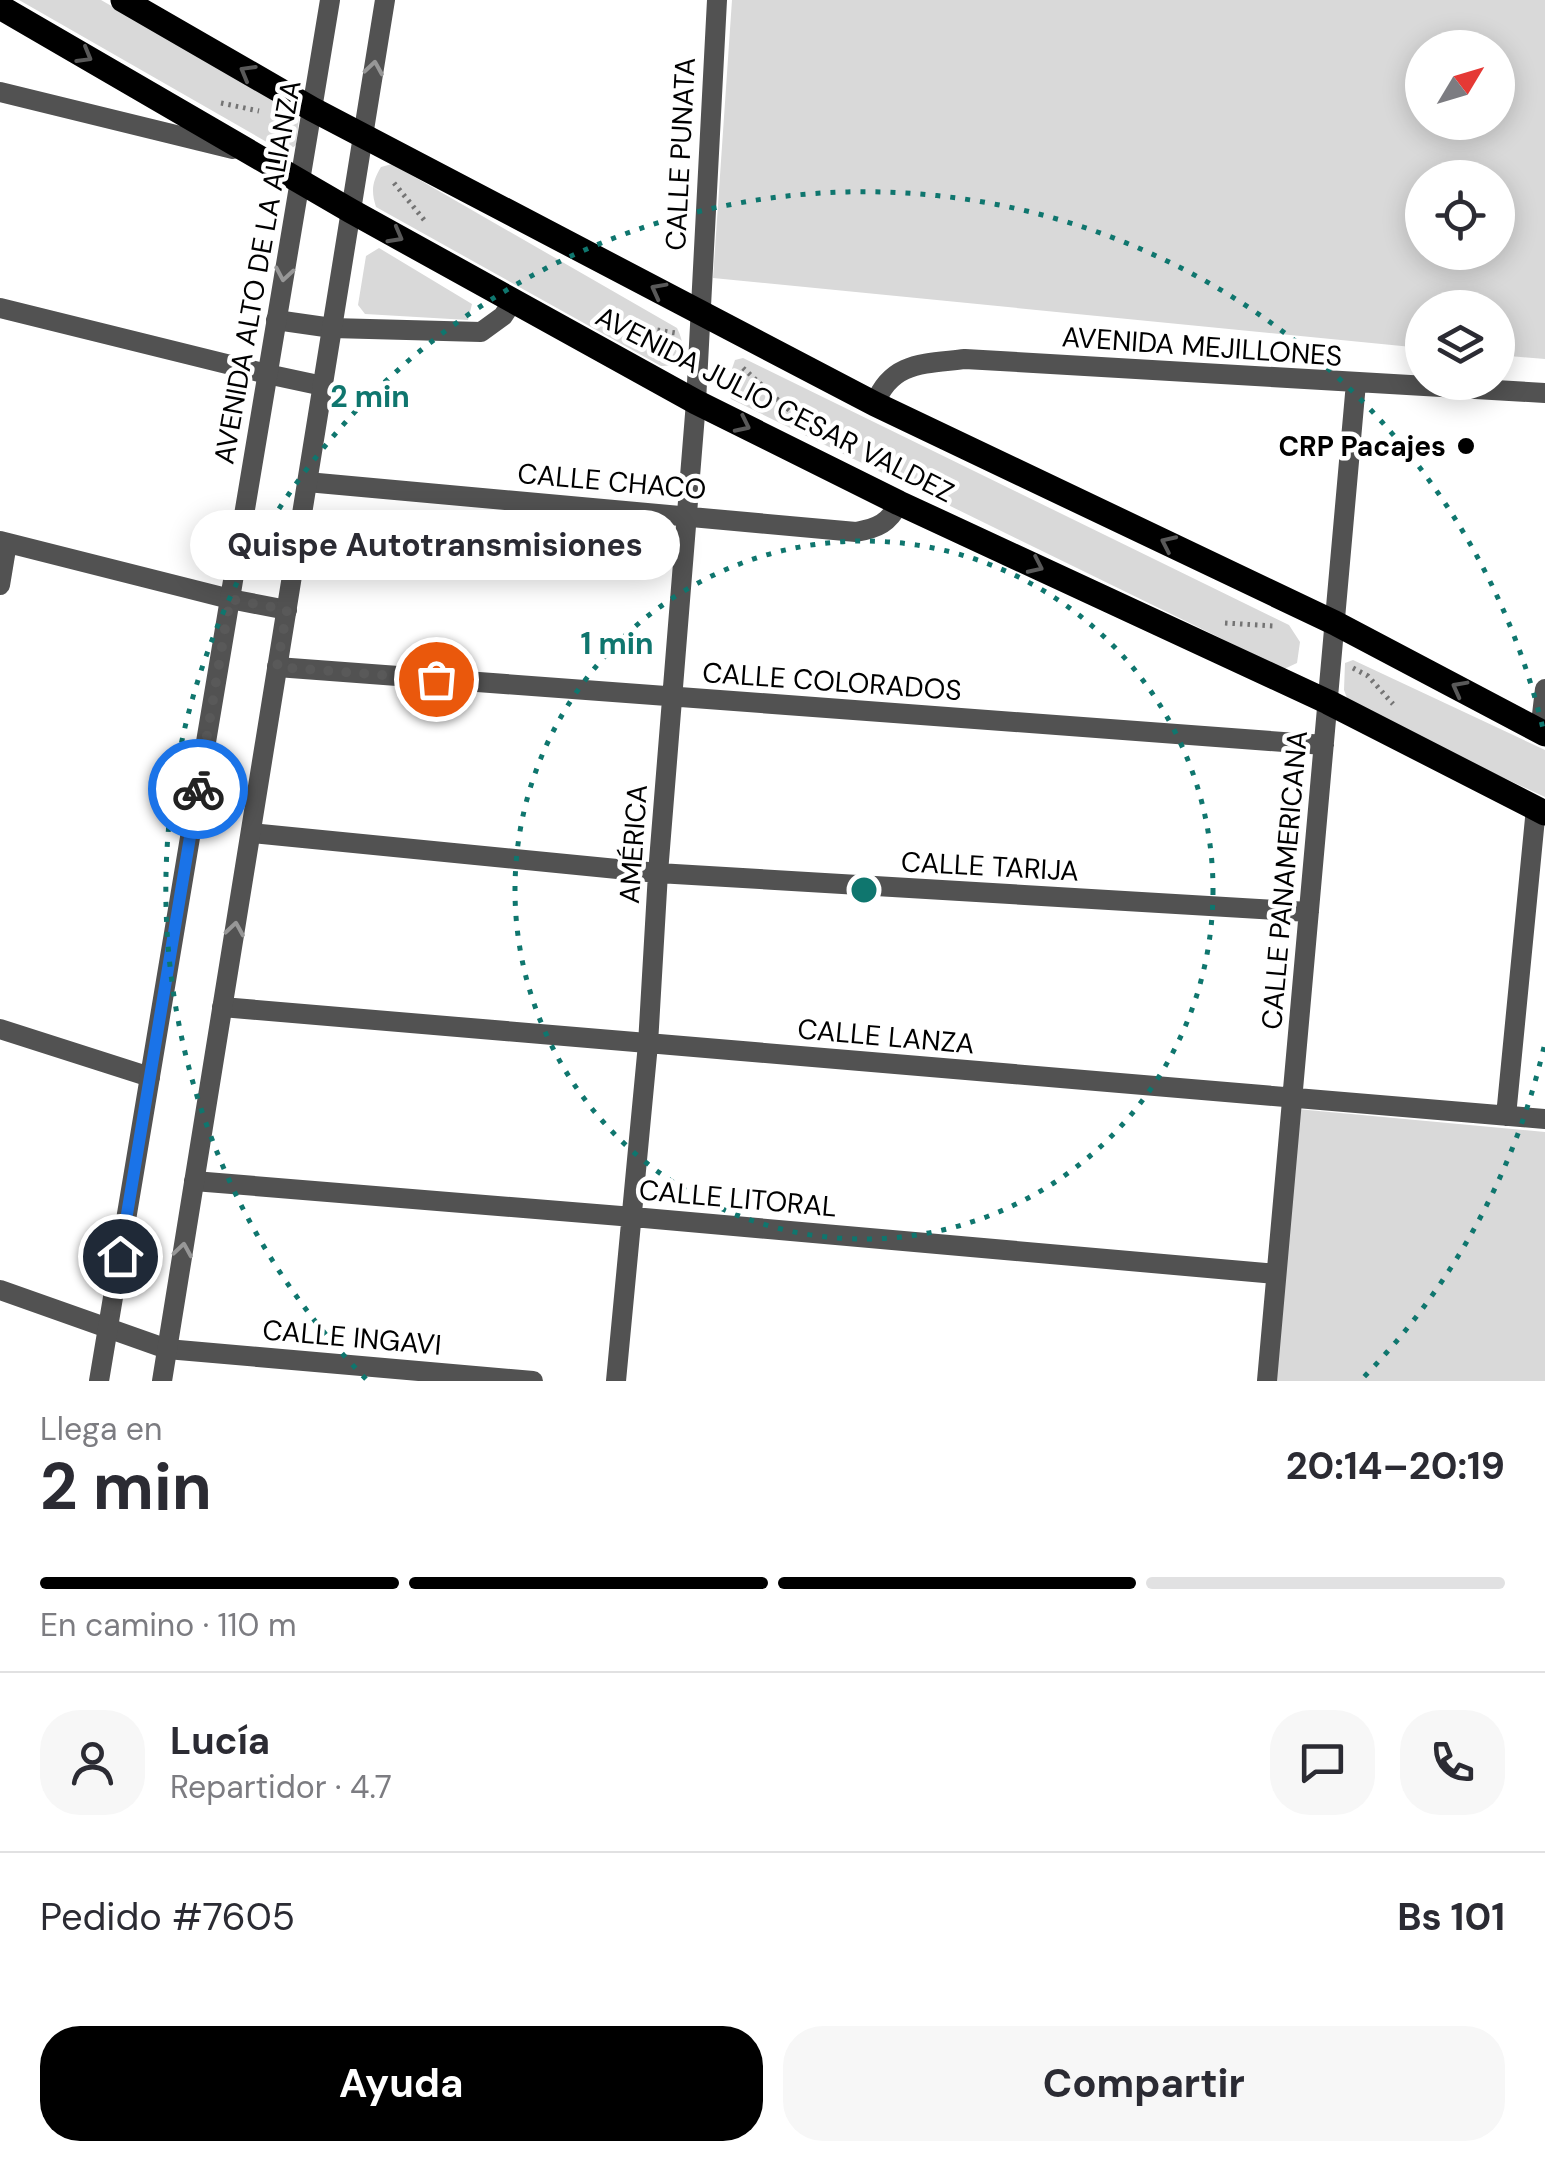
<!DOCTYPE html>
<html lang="es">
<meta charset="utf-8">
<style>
body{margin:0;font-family:"DM Sans",sans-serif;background:#f7f7f7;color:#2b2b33;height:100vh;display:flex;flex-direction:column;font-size:38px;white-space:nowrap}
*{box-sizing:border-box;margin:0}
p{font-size:32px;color:#7c7c81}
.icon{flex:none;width:55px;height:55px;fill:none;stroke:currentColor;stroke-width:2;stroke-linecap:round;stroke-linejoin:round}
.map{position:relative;height:1381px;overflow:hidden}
.drawer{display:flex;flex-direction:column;background:#fff;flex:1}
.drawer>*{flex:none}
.needle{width:65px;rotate:52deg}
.tools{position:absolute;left:1405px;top:30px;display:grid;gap:20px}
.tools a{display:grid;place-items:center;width:110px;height:110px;border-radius:50%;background:#fff;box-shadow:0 5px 25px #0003;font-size:50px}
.pin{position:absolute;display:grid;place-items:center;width:85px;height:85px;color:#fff;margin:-42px;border:5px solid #fff;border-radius:50%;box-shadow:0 2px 10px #0007}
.courier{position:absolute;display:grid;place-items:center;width:100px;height:100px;margin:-50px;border:8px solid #1a73e8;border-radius:50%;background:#fff;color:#222;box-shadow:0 2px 12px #0007}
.bubble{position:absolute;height:70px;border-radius:35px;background:#fff;box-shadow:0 5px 25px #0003;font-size:32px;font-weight:700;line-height:70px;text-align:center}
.head em{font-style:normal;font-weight:700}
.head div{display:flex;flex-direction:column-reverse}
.head{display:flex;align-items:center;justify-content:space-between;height:170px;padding:0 40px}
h1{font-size:65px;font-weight:700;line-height:75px}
.bar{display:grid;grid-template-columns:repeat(4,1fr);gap:15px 10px;align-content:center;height:120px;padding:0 40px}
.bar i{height:12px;border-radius:8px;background:#e1e1e2}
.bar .current{background:#000}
.bar p{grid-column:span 4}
.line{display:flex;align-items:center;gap:25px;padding:0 40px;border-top:2px solid #e1e1e2}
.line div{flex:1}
.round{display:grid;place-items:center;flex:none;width:105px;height:105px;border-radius:40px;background:#f7f7f7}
.button{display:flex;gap:20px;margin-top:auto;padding:20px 40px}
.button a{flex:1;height:115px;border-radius:40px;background:#000;color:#fff;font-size:40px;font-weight:700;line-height:115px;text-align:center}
.button a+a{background:#f7f7f7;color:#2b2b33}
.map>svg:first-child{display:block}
</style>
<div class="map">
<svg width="1545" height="1381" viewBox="0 0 1545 1381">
<rect width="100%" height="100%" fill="#fff"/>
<path fill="#d9d9d9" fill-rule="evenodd" d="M19,0H101L292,109L299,118L296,145L286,153Z
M732,0H1545V359L1498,355V308H1422V348L713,278ZM1422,48H1498V122H1422ZM1422,178H1498V252H1422Z
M392,164L677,328C686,346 687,366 661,366L376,207C371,191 372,182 381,167Z
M379,248L472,304L468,320L365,314L358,305L366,256Z
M743,358L1289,625L1300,642L1297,663L1284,669L731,399L726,386L735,360Z
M1353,660L1545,750V797L1350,706L1344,690L1345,663Z
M1297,1109L1545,1132V1381H1273Z"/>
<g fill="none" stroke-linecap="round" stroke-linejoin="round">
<path stroke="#747474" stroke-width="5" stroke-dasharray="2.5 5" stroke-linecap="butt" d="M221,103L259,111
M394,183L425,221
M613,323L676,333
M743,368L801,421
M1225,623L1274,626
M1353,668L1368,676L1393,704"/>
<path stroke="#525252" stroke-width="20" d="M0,92L233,149
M312,109L330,0
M363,136L385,0
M0,308L267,374L323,386
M276,320L332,328L481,332L503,316L513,301
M875,404C891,361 925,364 965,359L1545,393
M307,482L856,532C878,528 889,523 899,503
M0,541L230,599L287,610
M0,585L7,543
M277,667L1324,745
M1540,732L1545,689
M251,833L658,873L1309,912
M222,1007L1545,1119
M0,1029L150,1077
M1506,1116L1536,808
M194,1181L633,1217L1276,1274
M0,1290L167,1349L533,1381
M616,1381L648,1044L658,873L696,402L717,0
M1267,1381L1356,383"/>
<path stroke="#525252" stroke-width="20" d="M99,1381L312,109
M162,1381L363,136"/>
<path stroke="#000" stroke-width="25" d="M123,0L312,109L875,404L1335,623L1545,734
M0,7L351,211L696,402L899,503L1328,702L1545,813"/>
</g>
<defs><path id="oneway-chevron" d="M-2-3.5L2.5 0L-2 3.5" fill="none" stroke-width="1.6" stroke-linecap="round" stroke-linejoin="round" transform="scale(2.5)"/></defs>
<g stroke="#595959">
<use href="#oneway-chevron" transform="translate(85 56) rotate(30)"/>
<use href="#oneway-chevron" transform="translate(247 72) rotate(-150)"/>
<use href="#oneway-chevron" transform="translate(396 236) rotate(29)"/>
<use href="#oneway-chevron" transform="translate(658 290) rotate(-152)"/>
<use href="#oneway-chevron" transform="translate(743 425) rotate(26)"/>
<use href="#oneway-chevron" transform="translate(1168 543) rotate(-155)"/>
<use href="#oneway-chevron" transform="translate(1036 566) rotate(25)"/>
<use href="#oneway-chevron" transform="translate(1459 688) rotate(-152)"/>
</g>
<g stroke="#979797">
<use href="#oneway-chevron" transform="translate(374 68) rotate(-81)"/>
<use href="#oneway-chevron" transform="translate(284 274) rotate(100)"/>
<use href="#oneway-chevron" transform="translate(235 929) rotate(-81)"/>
<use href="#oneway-chevron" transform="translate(183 1250) rotate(-81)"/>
</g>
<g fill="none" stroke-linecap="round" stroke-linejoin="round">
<path stroke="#595959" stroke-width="10" stroke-dasharray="0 18" d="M198,789L230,599L287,610L277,667L436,679"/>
<path stroke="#1a73e8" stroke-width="12" d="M120,1256L198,789"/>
</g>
<g fill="none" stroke="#0f766e" stroke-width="5" stroke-dasharray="5 10">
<circle cx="864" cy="890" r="349"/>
<path d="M1544 1047A698 698 0 0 1 1362 1379M366 1379A698 698 0 1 1 1544 733"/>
</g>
<circle fill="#000" stroke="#fff" stroke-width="4" cx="1466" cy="446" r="10"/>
<g text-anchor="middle" stroke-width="9" stroke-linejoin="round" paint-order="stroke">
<g font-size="28" fill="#000" stroke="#fff">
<text transform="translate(680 154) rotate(-87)" y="10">CALLE PUNATA</text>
<text transform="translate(257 272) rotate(-80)" y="10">AVENIDA ALTO DE LA ALIANZA</text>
<text transform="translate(1202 346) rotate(4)" y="10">AVENIDA MEJILLONES</text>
<text transform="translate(775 404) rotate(27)" y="10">AVENIDA JULIO CESAR VALDEZ</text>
<text transform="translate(612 481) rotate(5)" y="10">CALLE CHACO</text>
<text transform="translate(832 681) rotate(4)" y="10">CALLE COLORADOS</text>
<text transform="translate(633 844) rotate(-86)" y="10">AMÉRICA</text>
<text transform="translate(990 866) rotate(3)" y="10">CALLE TARIJA</text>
<text transform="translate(1284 880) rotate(-85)" y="10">CALLE PANAMERICANA</text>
<text transform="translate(886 1036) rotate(5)" y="10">CALLE LANZA</text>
<text transform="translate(738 1198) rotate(5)" y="10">CALLE LITORAL</text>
<text transform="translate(352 1337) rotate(5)" y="10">CALLE INGAVI</text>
</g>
<g font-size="28" font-weight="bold" fill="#000" stroke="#fff" text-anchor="end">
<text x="1446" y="456">CRP Pacajes</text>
</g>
</g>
<circle cx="864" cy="890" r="15" fill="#0f766e" stroke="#fff" stroke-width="5"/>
<g font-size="30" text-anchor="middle" font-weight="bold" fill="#0f766e" stroke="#fff" stroke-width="9" stroke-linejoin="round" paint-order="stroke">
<text x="370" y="407">2 min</text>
<text x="617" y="654">1 min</text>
</g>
</svg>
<div class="tools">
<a><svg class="needle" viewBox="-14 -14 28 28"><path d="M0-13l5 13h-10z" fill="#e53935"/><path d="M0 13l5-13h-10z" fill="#7c7c81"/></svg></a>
<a><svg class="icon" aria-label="locate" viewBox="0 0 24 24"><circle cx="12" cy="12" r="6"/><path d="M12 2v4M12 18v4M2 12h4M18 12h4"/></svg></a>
<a><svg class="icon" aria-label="layers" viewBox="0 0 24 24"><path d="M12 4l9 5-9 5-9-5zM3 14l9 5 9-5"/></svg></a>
</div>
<div class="pin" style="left:436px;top:679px;background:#ea580c"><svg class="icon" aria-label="bag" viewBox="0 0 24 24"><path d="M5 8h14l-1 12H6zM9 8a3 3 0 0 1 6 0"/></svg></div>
<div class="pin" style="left:120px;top:1256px;background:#1f2937"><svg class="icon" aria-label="home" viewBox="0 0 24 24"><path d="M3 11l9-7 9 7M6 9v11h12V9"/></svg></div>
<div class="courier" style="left:198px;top:789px"><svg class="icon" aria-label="bike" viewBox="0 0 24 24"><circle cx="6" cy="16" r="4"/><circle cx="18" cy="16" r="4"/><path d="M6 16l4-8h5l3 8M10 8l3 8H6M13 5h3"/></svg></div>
<div class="bubble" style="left:190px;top:510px;width:490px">Quispe Autotransmisiones</div>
</div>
<section class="drawer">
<div class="head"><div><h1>2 min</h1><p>Llega en</p></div><em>20:14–20:19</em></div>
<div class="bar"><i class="current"></i><i class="current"></i><i class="current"></i><i></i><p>En camino · 110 m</p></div>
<div class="line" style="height:180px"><a class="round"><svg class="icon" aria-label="person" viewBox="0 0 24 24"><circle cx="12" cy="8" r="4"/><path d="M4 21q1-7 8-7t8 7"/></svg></a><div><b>Lucía</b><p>Repartidor · 4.7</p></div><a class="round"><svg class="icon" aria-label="chat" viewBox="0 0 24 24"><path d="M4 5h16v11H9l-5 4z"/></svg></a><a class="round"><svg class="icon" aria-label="phone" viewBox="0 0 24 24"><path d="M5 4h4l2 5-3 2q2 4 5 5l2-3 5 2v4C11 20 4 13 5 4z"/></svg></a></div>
<div class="line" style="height:130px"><div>Pedido #7605</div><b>Bs 101</b></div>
<div class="button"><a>Ayuda</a><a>Compartir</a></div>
</section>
